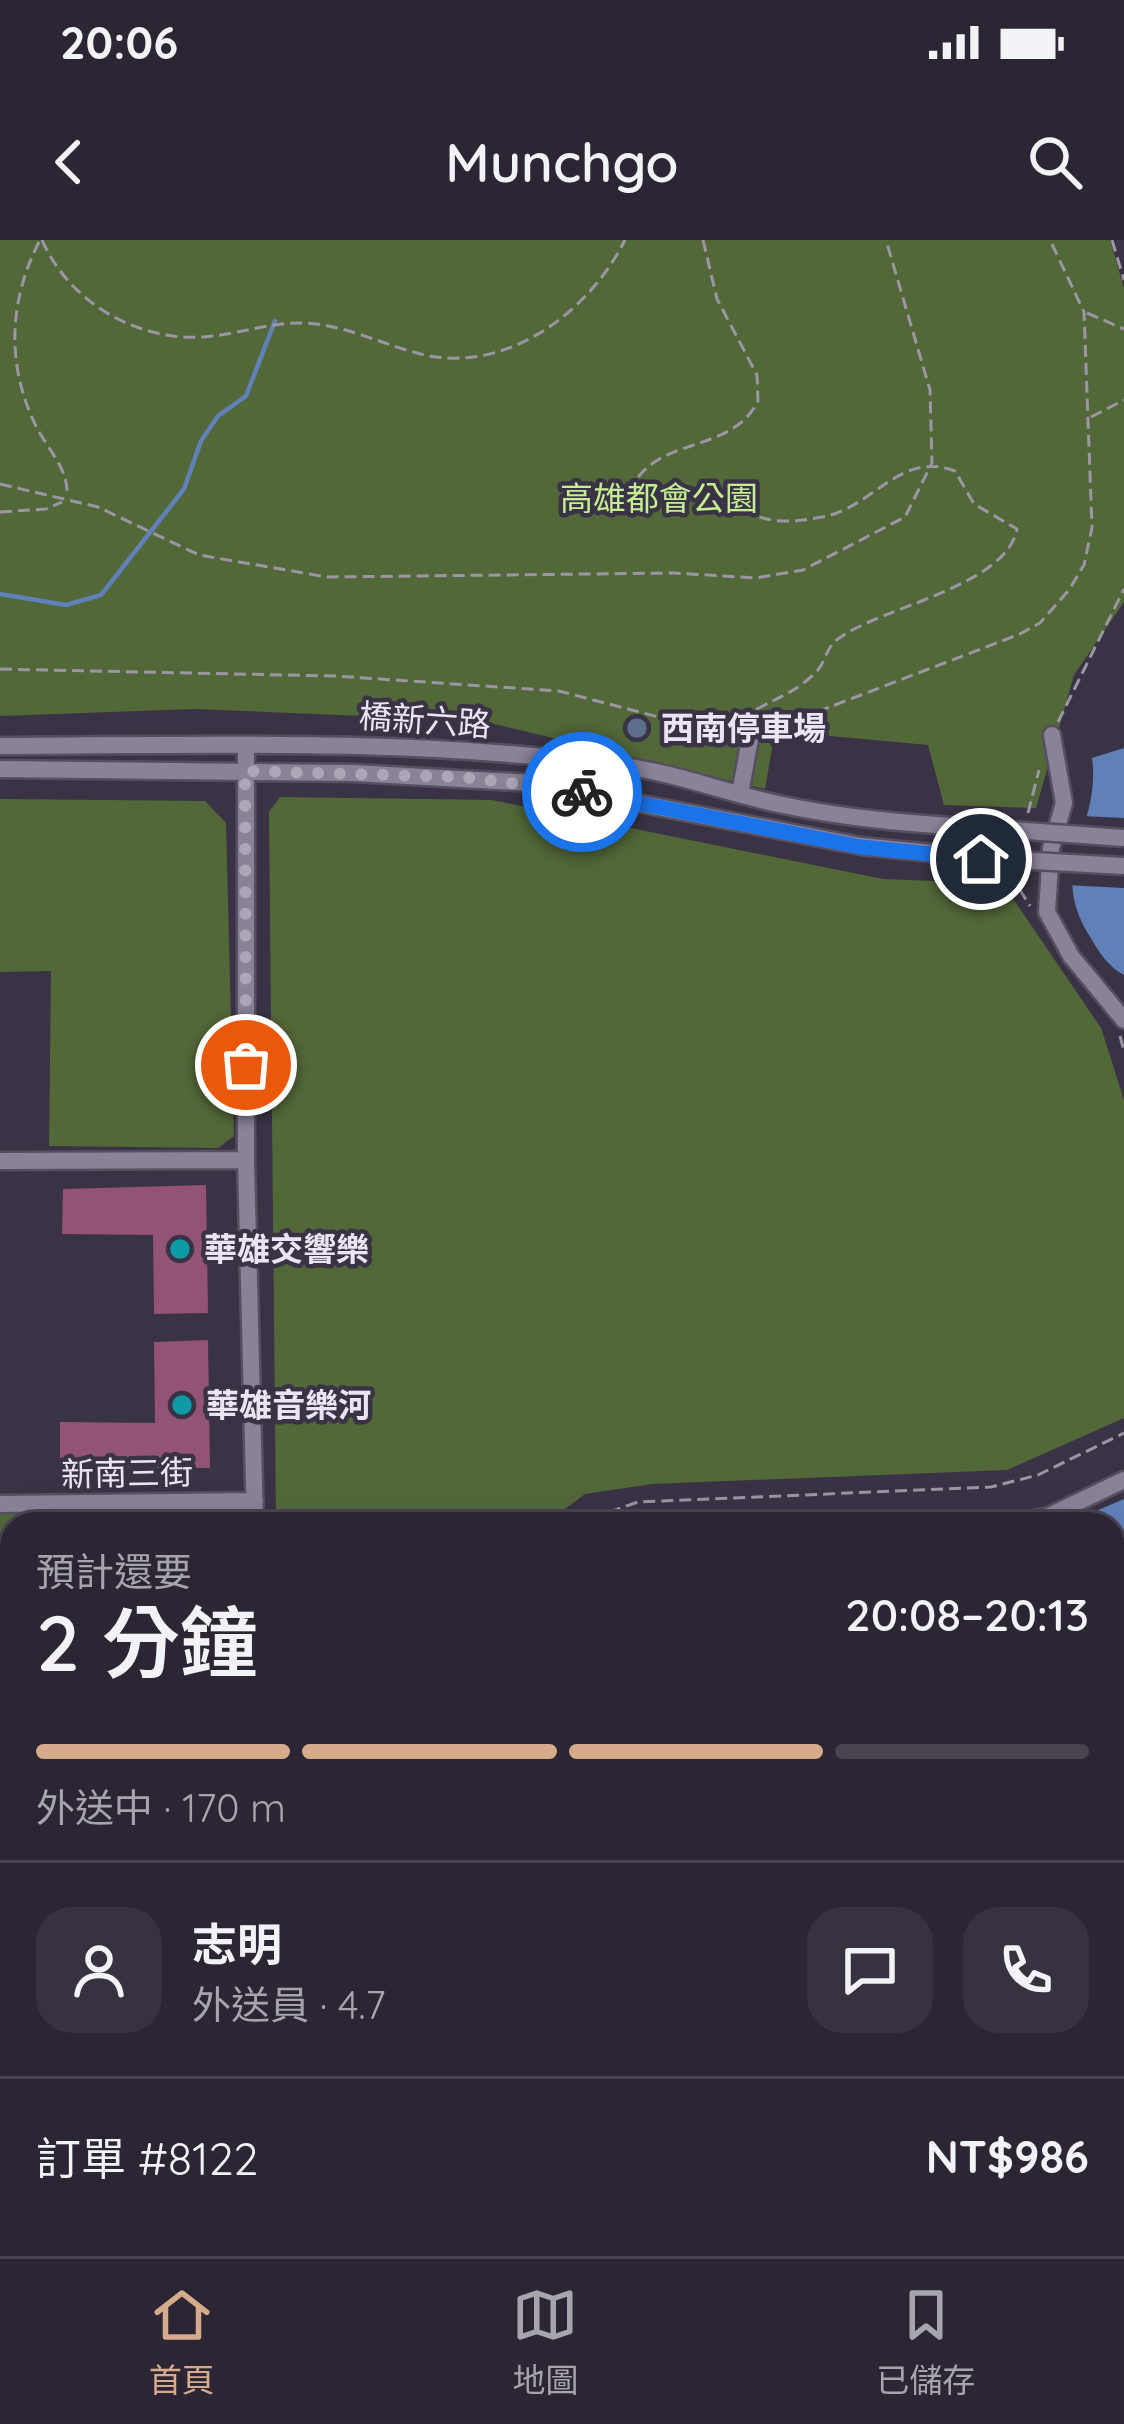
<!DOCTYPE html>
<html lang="zh-TW">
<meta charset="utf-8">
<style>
body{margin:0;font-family:Quicksand,"Noto Sans TC",sans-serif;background:#383240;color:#f1f3f6;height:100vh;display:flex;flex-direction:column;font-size:45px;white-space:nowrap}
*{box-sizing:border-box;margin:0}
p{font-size:39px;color:#a6a5ac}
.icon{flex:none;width:66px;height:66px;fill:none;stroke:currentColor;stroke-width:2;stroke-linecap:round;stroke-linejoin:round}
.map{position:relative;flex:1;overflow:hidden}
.panel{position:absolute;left:0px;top:1272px;width:1125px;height:744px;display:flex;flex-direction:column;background:#2c2634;border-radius:36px 36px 0 0;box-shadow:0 12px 48px #0002,0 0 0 3px #48434f}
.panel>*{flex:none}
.pin{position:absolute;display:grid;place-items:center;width:102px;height:102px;color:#fff;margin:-51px;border:6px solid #fff;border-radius:50%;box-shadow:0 3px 12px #0007}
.courier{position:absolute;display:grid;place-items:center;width:120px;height:120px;margin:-60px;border:9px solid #1a73e8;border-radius:50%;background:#fff;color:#222;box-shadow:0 3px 15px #0007}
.headline em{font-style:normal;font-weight:600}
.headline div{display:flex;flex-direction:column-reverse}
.headline{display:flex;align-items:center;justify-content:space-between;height:204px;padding:0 36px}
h1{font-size:78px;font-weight:600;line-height:90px}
.bar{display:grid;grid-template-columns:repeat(4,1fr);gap:18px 12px;align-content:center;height:144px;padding:0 36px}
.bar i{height:15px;border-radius:9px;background:#48434f}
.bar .on{background:#d6ab8b}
.bar p{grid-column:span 4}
.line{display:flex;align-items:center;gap:30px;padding:0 36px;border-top:3px solid #48434f}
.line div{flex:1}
.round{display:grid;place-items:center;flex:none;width:126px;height:126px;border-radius:36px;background:#383240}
.status{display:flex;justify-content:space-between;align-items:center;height:84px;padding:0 60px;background:#2c2634;direction:ltr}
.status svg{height:33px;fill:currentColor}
header{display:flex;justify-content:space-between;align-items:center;height:156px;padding:0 36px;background:#2c2634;font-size:54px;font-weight:600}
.tabs{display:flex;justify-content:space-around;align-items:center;height:168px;border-top:3px solid #48434f;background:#2c2634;font-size:33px;color:#a6a5ac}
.tabs a{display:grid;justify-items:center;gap:6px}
.tabs .on{color:#d6ab8b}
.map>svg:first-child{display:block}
</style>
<div class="status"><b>20:06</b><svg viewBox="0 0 49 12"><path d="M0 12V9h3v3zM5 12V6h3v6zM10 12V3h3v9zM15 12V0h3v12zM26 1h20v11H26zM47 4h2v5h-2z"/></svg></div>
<header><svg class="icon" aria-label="back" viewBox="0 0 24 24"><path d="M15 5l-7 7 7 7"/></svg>Munchgo<svg class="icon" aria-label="search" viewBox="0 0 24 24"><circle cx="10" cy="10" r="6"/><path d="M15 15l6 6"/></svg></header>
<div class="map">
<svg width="1124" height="2016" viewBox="0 0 1124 2016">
<rect width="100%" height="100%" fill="#3a3346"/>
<path fill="#536839" d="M0,0H1110L1124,48V362L1074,435L1036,568L944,565L928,505L775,491L765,549L482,481L194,469L0,476Z
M280,557L492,560L883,639L988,643L1014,660L1101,788L1124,860V1178L1007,1230L652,1244L585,1254L545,1284H276L269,572Z
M0,559L205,561L226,583L234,896L218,908L49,906L51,731L0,732Z
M231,1270L241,1284H12V1482H0V1274Z
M0,1500H12V1659L0,1647Z"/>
<path fill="#6080b8" d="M1124,508V735C1110,728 1100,714 1092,700C1043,626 1102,590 1092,518Z
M1124,1259V1347L1113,1350V1284H1065Z
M951,2004H1061L1075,2016H964Z"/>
<path fill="#3a3346" d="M1081,576L1124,578V648L1065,645L1072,590Z"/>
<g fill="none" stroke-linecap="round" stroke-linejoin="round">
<path stroke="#6080b8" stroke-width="4.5" d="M0,354L66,365L101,355L184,249L201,201L218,176L246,156L275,81"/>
</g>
<path fill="#935374" d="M206,945L208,1073L154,1074L153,995L62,994L63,949Z
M208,1100L210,1228L60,1227V1182L155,1183L154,1102Z
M0,1899L12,1902V1955L0,1952Z
M0,1982L12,1985L11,2016H0Z"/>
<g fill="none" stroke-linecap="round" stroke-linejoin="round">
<defs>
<path id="minor" d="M1052,495L1064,563L1051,608L1047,672L1071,716L1124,780
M246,505V920L255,1284
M0,506C207,505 416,498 622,526C677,533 729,554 783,565C849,579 915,584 983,588
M0,529L353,533L533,543L861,606L981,618
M740,554L750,499
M0,921L246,920
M0,1264L255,1261
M1010,1284L1049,1276L1124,1240
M1113,1374L1124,1369
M0,1495H12
M1113,1752L1124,1759
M0,1857L12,1860
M1113,1923L1124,1934
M0,1968L12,1971
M1113,1999L1124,2008
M928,2004L941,2016
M129,2016L132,2004"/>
</defs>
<use href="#minor" stroke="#554f5f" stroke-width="21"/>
<path stroke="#9b95a4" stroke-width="3" stroke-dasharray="12 6" stroke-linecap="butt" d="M42,0C69,62 136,101 203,97C237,95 268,82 303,83C342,84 379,103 417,113C503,137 588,74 625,0
M703,0L717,59L757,135L758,161C734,210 669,198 639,236L643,247C661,249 681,248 698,253C754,269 755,290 822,277C874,268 899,210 955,231L974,264L1017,289C1006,347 880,367 838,399C827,406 826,420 818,430C798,451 781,456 757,469L752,481
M1112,0L1124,40
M39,2C8,63 6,128 38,190C50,212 69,230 67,257
M1087,73L1124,89
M1091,177L1124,160
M0,244L98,267L199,315L327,337L674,333L756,338L803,330L905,277L932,223L930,150L886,0
M0,272L46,269L62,262
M0,429L335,436L559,451L735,497
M1058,482L1124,349
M767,491L1020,394L1040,383L1069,350L1084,325L1092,288L1084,72L1050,0
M1028,573L1039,530
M1010,634L1030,666
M1120,796L1124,811
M575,1284L638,1262L991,1247L1038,1235L1124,1193
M1113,1401L1124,1397
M1113,1952L1124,1962
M880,2004L894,2016"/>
<use href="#minor" stroke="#8a8298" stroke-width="16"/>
<defs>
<path id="minor-bridge" d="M983,588L1124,598
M981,618L1124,626"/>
</defs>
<use href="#minor-bridge" stroke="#554f5f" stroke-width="21" stroke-linecap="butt"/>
<use href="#minor-bridge" stroke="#8a8298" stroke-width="16"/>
</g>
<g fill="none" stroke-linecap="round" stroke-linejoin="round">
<path stroke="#aca7b6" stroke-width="12" stroke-dasharray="0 21.6" d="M246,825L245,531L462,537L582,552"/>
<path stroke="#1a73e8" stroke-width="15" d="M582,552L861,607L981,619"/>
</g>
<circle fill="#5c6f8a" stroke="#3a3346" stroke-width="4.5" cx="637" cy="488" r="12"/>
<g fill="#0f9aa8" stroke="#3a3346" stroke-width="4.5">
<circle cx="180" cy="1009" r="12"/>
<circle cx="182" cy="1165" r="12"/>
</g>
<g text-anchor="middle" stroke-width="9" stroke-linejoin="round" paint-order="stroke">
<g font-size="33" fill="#c5ed92" stroke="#3a3346">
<text x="659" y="270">高雄都會公園</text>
</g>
<g font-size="33" fill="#eae5f2" stroke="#3a3346">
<text transform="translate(425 480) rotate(4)" y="12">橋新六路</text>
<text transform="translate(127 1233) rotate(-1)" y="12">新南三街</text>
</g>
<g font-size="33" font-weight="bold" fill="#eae5f2" stroke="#3a3346" text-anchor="start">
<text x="661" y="500">西南停車場</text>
<text x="204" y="1021">華雄交響樂</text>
<text x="206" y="1177">華雄音樂河</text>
</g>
</g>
</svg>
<div class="pin" style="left:246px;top:825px;background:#ea580c"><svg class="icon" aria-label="bag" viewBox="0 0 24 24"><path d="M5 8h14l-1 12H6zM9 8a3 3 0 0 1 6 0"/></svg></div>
<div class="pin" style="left:981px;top:619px;background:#1f2937"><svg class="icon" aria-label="home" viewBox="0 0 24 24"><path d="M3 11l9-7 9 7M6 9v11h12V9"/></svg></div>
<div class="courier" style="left:582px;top:552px"><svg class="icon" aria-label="bike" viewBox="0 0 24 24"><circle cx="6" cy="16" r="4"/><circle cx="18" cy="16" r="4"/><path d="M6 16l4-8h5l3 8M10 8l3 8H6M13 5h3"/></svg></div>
<section class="panel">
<div class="headline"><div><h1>2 分鐘</h1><p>預計還要</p></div><em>20:08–20:13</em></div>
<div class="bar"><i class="on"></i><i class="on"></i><i class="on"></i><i></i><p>外送中 · 170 m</p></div>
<div class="line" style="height:216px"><a class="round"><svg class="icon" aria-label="person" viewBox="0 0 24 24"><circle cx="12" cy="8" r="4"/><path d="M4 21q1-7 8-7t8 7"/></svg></a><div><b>志明</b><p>外送員 · 4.7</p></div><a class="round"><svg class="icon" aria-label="chat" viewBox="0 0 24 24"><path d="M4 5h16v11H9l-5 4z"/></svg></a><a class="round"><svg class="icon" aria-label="phone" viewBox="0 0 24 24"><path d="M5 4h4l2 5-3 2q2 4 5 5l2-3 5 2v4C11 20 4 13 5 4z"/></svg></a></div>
<div class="line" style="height:156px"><div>訂單 #8122</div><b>NT$986</b></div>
</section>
</div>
<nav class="tabs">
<a class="on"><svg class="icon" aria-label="home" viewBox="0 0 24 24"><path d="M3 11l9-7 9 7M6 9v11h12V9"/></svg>首頁</a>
<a><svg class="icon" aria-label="map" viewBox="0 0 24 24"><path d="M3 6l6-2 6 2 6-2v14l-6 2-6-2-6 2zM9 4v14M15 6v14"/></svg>地圖</a>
<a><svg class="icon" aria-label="saved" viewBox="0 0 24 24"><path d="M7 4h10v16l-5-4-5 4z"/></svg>已儲存</a>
</nav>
